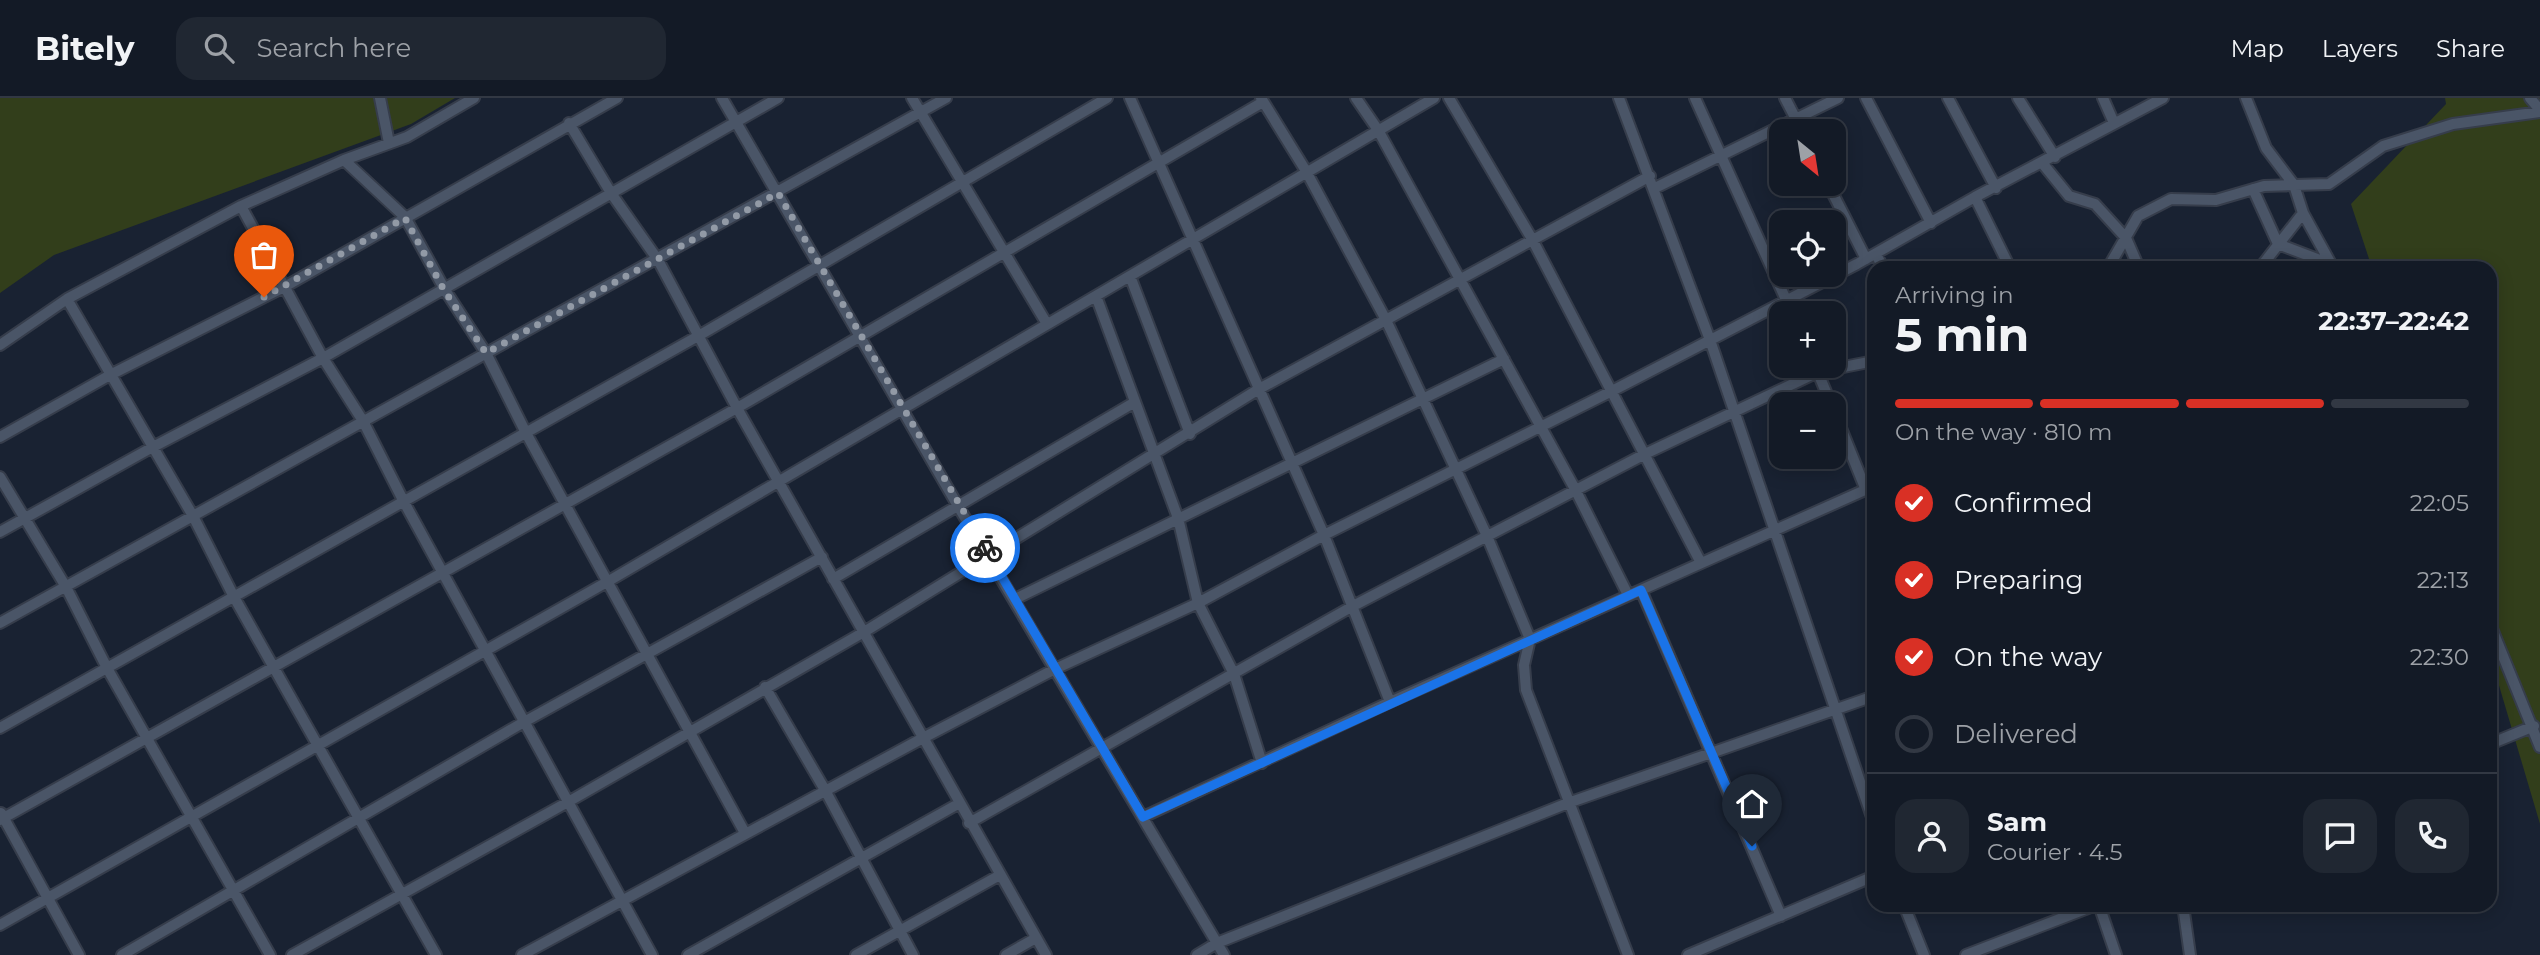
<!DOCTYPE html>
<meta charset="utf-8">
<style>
body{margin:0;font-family:Montserrat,sans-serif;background:#202732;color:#f1f3f6;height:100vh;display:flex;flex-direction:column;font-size:26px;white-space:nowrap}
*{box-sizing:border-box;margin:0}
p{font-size:23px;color:#9da1a7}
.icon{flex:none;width:38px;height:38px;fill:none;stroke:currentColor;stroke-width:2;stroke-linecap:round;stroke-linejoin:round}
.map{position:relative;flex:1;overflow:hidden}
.panel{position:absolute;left:1867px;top:163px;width:630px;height:651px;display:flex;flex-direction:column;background:#131a26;border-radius:21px;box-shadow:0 4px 18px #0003,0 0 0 2px #323843}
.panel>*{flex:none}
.needle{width:46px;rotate:150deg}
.controls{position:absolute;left:1769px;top:21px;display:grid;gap:14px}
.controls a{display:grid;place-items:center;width:77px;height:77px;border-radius:14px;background:#131a26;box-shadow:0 4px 18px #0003,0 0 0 2px #323843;font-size:35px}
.pin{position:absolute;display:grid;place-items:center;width:60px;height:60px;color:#fff;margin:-72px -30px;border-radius:50% 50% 50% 0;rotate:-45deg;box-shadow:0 0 7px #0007}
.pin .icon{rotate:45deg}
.courier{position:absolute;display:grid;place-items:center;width:70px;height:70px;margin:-35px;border:5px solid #1a73e8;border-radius:50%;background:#fff;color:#222;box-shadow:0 2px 9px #0007}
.overview em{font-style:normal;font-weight:700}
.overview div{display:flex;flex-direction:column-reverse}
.overview{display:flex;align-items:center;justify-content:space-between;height:119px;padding:0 28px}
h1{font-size:46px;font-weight:700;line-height:52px}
.bar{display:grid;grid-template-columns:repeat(4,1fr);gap:10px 7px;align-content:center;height:84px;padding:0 28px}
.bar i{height:9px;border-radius:5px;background:#323843}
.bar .selected{background:#d93025}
.bar p{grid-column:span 4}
.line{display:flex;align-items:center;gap:18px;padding:0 28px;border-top:2px solid #323843}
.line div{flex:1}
.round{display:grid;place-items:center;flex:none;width:74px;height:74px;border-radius:21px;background:#202732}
ol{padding:0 28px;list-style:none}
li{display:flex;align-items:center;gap:21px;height:77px}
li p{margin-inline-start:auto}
li .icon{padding:7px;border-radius:50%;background:#d93025;color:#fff;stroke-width:4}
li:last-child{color:#9da1a7}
li i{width:38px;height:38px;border:4px solid #323843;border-radius:50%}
header{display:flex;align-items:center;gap:42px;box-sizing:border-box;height:98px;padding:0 35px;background:#131a26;border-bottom:2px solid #323843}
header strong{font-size:33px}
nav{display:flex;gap:38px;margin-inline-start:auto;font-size:24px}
.search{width:490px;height:63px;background:#202732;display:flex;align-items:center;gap:18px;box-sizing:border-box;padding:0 24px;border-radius:21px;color:#9da1a7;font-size:26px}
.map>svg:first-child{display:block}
</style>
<header>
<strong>Bitely</strong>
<div class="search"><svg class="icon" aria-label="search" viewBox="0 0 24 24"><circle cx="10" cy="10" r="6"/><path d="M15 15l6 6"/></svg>Search here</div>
<nav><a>Map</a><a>Layers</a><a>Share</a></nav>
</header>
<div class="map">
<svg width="2540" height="857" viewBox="0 0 2540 857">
<rect width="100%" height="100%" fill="#192232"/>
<path fill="#323e1b" d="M0,0H455L411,26L54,157L0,195Z
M2445,0H2540V726L2490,557V170H2372L2351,106L2446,6Z"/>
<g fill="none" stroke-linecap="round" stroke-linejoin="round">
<defs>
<path id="minor" d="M380,0L389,45
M722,0L958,408L1224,857
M912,0L1047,226
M1130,0L1324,437L1390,604
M1261,0L1306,73L1386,222L1487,438L1530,541L1524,567L1526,592L1628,857
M1356,0L1378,32L1575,391L1628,497
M1449,0L1532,141L1701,465
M1619,0L1710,242L1874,725
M1695,0L1792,215
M1785,0L1802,33
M1866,0L1931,125
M1948,0L1996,90
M2018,0L2055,59
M2103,0L2114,25
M2246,0L2266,50L2294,87L2303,115L2331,166
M2530,0L2540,12
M569,25L611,95L658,162L737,310L1046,857
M344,62L405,119L445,192L486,255L526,335L745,735
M2043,66L2069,98L2095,106L2126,140L2139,170
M1828,86L1866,161
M1655,90L1838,0
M2253,91L2278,146L2333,167
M1975,99L2010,170
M241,108L323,260L363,323L404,404L652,857
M1876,156L1883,170
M2108,170L2138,118L2171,101L2216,102L2264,88L2329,86L2383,48L2453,26L2540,14
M2260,170L2303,115
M1130,178L1190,336
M1096,198L1178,420L1198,505L1234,576L1262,665
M67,201L193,418L234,499L436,857
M0,247L67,201L241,108L344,62L407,39L474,0
M1816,270L1831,306
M1834,313L1866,392
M0,339L110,277L286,188L617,0
M0,379L66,489L107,570L270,857
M0,434L151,350L323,260L778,0
M833,481L1135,304
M1641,492L1781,818
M1015,501L1504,261
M0,525L946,0
M2490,526L2540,649
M765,589L825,692L913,857
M0,630L700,237L1107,0
M2490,646L2534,628
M1,715L79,857
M1143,719L1390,604L1874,388
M0,722L737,310L1263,4
M969,725L1353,508L1645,356L1818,274L1874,263
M1904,807L1924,857
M2099,807L2116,857
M2183,807L2190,857
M0,827L607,484L1434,0
M122,857L524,624L822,459
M292,857L568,704L864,534L1259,291L1650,78
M522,857L923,640L1055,571L1198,505L1324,437L1610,294L1857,166L1975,99L2163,0
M688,857L958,706
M856,857L1000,777
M1006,857L1036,840
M1197,857L1217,845L1568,705L1874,598
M1688,857L1874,778
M1966,857L2096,807"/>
</defs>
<use href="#minor" stroke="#363d4b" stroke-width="14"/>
<use href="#minor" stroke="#4a5567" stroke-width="10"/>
</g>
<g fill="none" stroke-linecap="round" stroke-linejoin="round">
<path stroke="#929aa6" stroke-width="7" stroke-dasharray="0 12.6" d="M264,199L405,120L444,192L486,255L778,95L985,450"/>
<path stroke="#1a73e8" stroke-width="9" d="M985,450L1143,719L1641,492L1752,748"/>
</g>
</svg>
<div class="controls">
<a><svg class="needle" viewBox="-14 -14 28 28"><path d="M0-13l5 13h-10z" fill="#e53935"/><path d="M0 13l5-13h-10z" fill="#9da1a7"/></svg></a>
<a><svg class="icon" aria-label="locate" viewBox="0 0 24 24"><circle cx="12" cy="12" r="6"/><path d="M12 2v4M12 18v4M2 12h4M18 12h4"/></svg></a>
<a>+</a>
<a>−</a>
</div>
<div class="pin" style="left:264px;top:199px;background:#ea580c"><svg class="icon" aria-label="bag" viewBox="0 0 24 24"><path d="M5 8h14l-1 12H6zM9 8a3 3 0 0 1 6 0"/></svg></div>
<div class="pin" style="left:1752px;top:748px;background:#1f2937"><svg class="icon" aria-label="home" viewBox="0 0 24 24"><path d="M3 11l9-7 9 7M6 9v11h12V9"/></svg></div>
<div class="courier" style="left:985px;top:450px"><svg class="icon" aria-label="bike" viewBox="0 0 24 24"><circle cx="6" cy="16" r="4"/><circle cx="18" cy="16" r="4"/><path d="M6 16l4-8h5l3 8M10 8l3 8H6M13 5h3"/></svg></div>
<section class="panel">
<div class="overview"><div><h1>5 min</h1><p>Arriving in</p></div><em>22:37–22:42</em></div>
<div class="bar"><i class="selected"></i><i class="selected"></i><i class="selected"></i><i></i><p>On the way · 810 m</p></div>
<ol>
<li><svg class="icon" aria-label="check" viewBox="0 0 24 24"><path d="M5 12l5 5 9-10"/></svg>Confirmed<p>22:05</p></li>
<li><svg class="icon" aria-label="check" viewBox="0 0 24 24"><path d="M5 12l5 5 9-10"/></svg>Preparing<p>22:13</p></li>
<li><svg class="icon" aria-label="check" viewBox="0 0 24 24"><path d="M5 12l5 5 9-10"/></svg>On the way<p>22:30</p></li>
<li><i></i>Delivered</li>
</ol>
<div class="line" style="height:126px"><a class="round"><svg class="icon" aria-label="person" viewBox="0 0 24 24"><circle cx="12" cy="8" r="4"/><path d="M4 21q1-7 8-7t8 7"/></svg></a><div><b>Sam</b><p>Courier · 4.5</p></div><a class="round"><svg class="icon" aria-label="chat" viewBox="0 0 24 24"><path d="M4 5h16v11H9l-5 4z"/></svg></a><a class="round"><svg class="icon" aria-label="phone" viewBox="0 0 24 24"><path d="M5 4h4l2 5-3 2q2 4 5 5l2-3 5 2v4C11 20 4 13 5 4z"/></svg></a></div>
</section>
</div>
